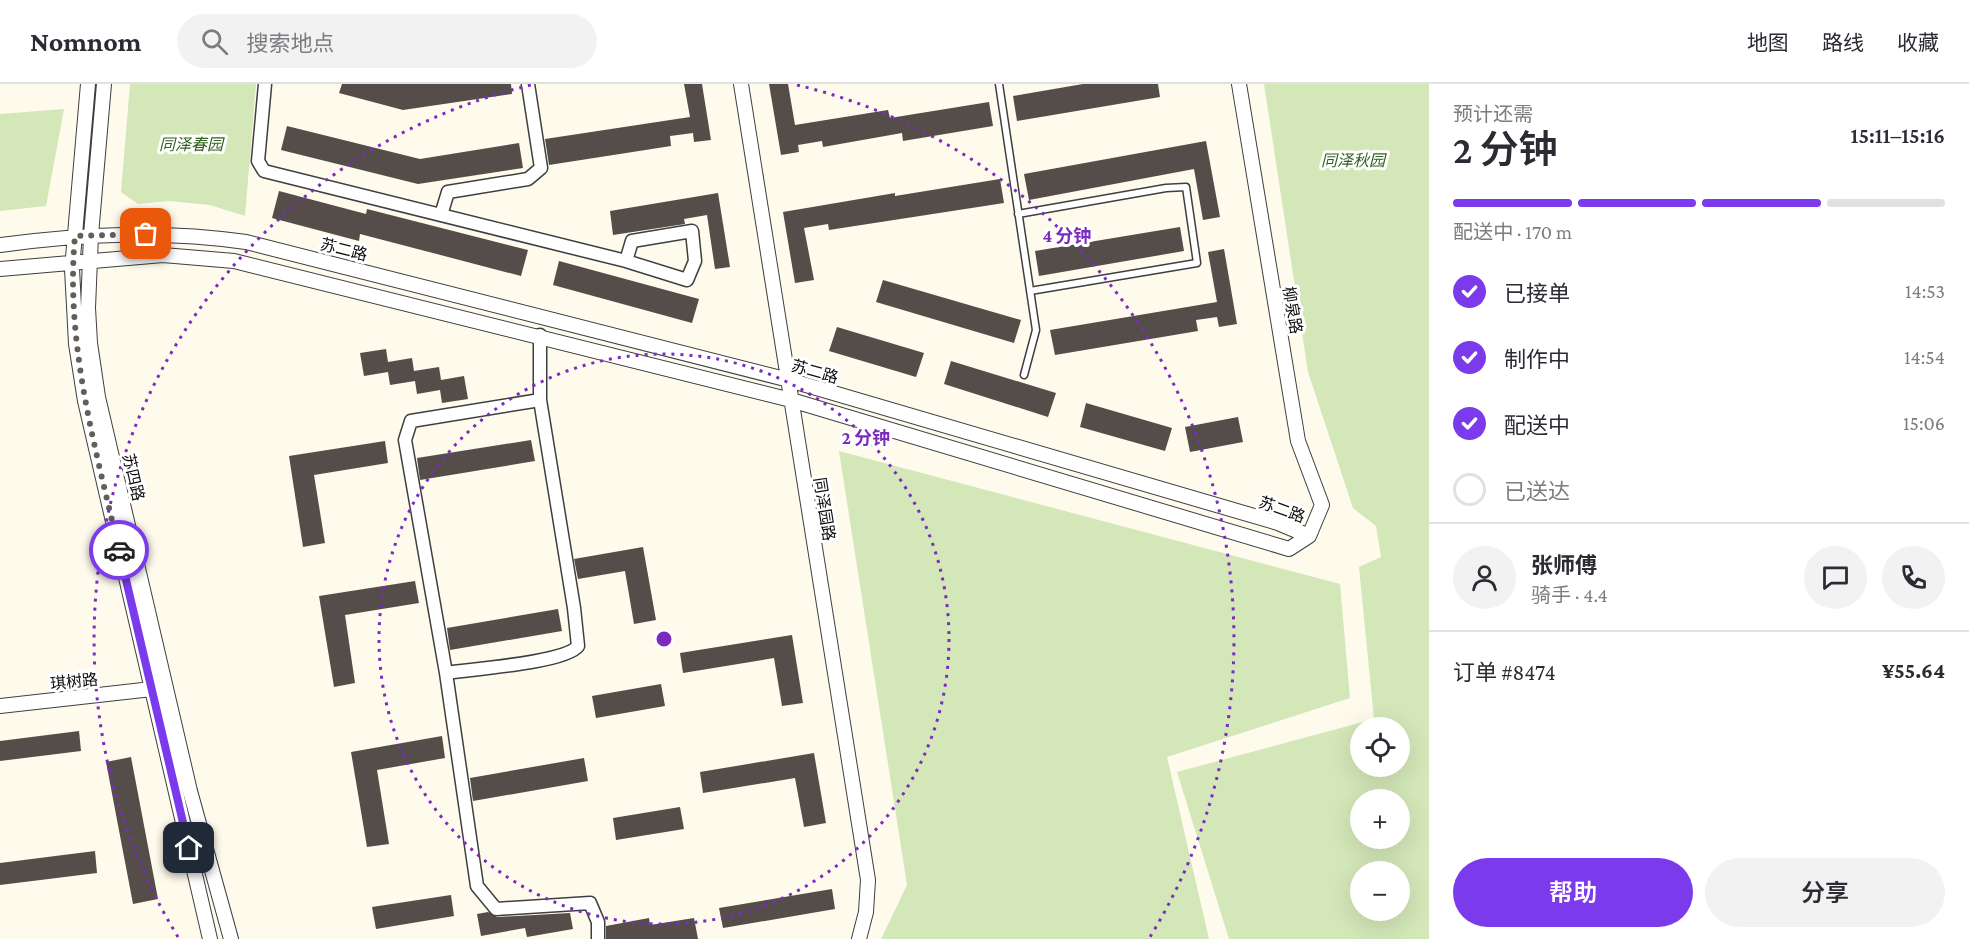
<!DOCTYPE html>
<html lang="zh">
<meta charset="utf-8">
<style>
body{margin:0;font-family:"Crimson Pro","Noto Sans SC",serif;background:#f2f2f3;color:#2b2b33;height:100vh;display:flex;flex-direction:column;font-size:22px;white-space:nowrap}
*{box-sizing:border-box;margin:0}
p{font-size:20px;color:#7c7c81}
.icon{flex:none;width:33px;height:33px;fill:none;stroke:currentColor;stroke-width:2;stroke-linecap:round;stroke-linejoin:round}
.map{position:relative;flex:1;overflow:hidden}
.side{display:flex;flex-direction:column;background:#fff;width:540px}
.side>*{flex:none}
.tools{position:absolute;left:1350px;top:633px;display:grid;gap:12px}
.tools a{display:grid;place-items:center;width:60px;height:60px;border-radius:50%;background:#fff;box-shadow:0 6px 24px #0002;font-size:30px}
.pin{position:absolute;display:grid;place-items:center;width:51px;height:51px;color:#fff;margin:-26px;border-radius:12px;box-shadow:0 3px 9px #0006}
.courier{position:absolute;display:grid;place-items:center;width:60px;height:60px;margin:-30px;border:4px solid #7c3aed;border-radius:50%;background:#fff;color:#222;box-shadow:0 2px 8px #0007}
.head em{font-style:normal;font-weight:600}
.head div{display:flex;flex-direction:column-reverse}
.head{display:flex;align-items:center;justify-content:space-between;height:102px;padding:0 24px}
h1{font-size:39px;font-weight:600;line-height:45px}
.bar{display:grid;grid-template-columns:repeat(4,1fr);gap:9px 6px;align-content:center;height:72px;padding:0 24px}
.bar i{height:8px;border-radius:4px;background:#e1e1e2}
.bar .current{background:#7c3aed}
.bar p{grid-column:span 4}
.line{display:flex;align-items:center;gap:15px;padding:0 24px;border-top:2px solid #e1e1e2}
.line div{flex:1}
.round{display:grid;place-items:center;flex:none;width:63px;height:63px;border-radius:32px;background:#f2f2f3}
ol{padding:0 24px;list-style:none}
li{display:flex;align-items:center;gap:18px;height:66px}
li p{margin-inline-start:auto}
li .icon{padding:6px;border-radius:50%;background:#7c3aed;color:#fff;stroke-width:4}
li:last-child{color:#7c7c81}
li i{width:33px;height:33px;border:3px solid #e1e1e2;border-radius:50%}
.cta{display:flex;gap:12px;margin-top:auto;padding:12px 24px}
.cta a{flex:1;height:69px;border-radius:36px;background:#7c3aed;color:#fff;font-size:24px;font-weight:600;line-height:69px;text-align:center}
.cta a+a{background:#f2f2f3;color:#2b2b33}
header{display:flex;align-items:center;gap:36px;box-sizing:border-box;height:84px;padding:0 30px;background:#fff;border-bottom:2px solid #e1e1e2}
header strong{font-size:28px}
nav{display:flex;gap:33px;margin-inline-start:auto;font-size:21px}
.search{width:420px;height:54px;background:#f2f2f3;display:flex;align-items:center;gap:15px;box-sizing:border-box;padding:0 21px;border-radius:33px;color:#7c7c81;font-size:22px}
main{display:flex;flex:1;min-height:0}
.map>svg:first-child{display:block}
</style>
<header>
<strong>Nomnom</strong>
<div class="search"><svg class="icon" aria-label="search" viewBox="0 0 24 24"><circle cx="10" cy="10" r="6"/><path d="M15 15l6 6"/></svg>搜索地点</div>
<nav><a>地图</a><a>路线</a><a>收藏</a></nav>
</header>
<main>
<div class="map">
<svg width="1429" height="855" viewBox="0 0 1429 855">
<rect width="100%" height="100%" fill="#fefaec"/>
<path fill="#d3e7b8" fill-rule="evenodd" d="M130,0H256L245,132L210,121L169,117L138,120L121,108Z
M1264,0H1429V855H1229L1177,688L1374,635L1359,483L1381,473L1376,442L1353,424L1308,288ZM1360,644H1400V682H1360ZM1360,716H1400V754H1360ZM1360,788H1400V826H1360Z
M64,25L46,122L0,127V30Z
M839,367L1340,500L1350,614L1167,673L1209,855H881L907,801Z"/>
<path fill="#544d49" d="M342,0H511L512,10L403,26L339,9Z
M684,0H702L711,56L694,58L693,49L670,52L671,62L549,81L545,55L690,33Z
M769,0H788L795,41L888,26L890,34L989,18L993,42L903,57L902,49L823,63L822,57L798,61L799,68L781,71Z
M1083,0H1158L1160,13L1017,37L1013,12Z
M287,42L420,75L519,59L523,84L418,100L281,66Z
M1206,57L1220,133L1203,136L1194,85L1029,116L1024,90Z
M1000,95L1004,119L829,146L828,140L804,144L814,196L795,199L783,128L895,109V112Z
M279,107L366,130L367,125L528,166L521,192L360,150L359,157L272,134Z
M718,109L730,183L715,185L707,131L684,135L685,140L613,151L610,127Z
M1180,143L1184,167L1039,192L1035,167Z
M1224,165L1237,240L1219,243L1217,233L1196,236L1198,247L1055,271L1050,246L1217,218L1208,168Z
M559,177L699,215L692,239L553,201Z
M883,196L1021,236L1014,259L876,218Z
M837,243L924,269L916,293L829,267Z
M386,265L388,278L412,274L414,287L439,283L441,296L464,292L468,315L442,319L440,306L417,310L415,297L390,301L388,288L364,292L360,269Z
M951,277L1056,309L1048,333L944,300Z
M1086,319L1172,344L1165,367L1080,343Z
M1238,333L1243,358L1190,368L1185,343Z
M531,356L535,377L420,396L417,374Z
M385,357L388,379L314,391L325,459L303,463L289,372Z
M643,463L656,536L634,540L625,487L578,495L574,475Z
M415,497L419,519L345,531L355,599L334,603L319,512Z
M558,525L562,547L450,566L447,544Z
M792,551L803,619L782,622L774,574L683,589L680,569Z
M661,600L665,622L596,634L592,612Z
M79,647L81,667L0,677V657Z
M442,652L445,674L377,686L389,760L367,763L351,668Z
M814,669L826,739L804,743L795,694L703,709L700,688Z
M131,673L158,815L133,820L106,678Z
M584,674L588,697L473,717L470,694Z
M680,723L684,745L616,756L613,734Z
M95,767L97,789L0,801V779Z
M832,805L835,825L723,844L719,824Z
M451,811L454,832L376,845L372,823Z
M488,828L497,833L570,829L573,845L527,853L525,844L481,852L477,830Z
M649,834L650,841L694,834L698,855H606V842Z"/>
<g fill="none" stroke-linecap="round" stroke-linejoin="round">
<defs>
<path id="service" d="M999,0L1036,246L1024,291
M1018,130L1166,104L1186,103L1197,179L1030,207"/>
<path id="minor" d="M265,0L258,77L264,87L626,177L687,196L695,177L692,147L632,157L626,177
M441,131L448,108L528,95L541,84L528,0
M540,316L411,337L405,356L446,589L477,802L496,825L590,819L598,838V855
M446,589C471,585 565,579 578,562L574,524L540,316V251"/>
<path id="tertiary" d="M88,0L72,185L76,260L85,317L210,855
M104,0L91,151L88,224L90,259L98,313L190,707L231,855
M741,0L868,796L866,828L859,855
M1239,0L1298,357L1322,421L1309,452
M0,161C83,150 163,146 246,158L789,296L1278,439L1309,452
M0,185L163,171L234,177L791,316L1289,465L1309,452
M0,622L152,605"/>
</defs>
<use href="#service" stroke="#3f3f3f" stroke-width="9"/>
<use href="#minor" stroke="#3f3f3f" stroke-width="15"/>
<use href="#tertiary" stroke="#3f3f3f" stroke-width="16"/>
<use href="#service" stroke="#fff" stroke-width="6"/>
<use href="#minor" stroke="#fff" stroke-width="12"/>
<use href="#tertiary" stroke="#fff" stroke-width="14"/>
</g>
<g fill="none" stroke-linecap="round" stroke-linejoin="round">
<path stroke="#615f5a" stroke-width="6" stroke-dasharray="0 10.8" d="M119,466C95,362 65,259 75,152L146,150"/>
<path stroke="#7c3aed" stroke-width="8" d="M119,466L189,764"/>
</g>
<g fill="none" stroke="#7b2cbf" stroke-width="3" stroke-dasharray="3 6">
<circle cx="664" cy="555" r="285"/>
<path d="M178 853A570 570 0 0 1 531 1M797 1A570 570 0 0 1 1150 853"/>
</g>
<g text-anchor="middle" stroke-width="6" stroke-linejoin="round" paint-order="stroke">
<g font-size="16" font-style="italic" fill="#316120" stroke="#fff">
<text x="191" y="66">同泽春园</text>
<text x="1353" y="82">同泽秋园</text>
</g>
<g font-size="16" fill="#0c0c0c" stroke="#fff">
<text transform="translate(344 165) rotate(14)" y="6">苏二路</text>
<text transform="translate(1293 226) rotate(80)" y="6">柳泉路</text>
<text transform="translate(815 287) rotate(16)" y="6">苏二路</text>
<text transform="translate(134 393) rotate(77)" y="6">苏四路</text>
<text transform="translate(825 425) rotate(81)" y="6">同泽园路</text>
<text transform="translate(1282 425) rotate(20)" y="6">苏二路</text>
<text transform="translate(74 597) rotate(-6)" y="6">琪树路</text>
</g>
</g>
<circle cx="664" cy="555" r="9" fill="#7b2cbf" stroke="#fff" stroke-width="3"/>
<g font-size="18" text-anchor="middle" font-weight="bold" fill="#7b2cbf" stroke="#fff" stroke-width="6" stroke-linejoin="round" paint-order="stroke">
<text x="1067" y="158">4 分钟</text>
<text x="866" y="360">2 分钟</text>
</g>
</svg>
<div class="tools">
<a><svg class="icon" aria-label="locate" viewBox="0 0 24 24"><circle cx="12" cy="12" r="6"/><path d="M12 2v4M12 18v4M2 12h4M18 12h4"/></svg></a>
<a>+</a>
<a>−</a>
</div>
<div class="pin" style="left:146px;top:150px;background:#ea580c"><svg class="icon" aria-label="bag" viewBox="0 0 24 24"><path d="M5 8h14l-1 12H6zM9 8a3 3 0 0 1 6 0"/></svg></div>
<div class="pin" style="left:189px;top:764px;background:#1f2937"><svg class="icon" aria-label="home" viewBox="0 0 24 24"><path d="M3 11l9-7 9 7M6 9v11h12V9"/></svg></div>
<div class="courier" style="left:119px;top:466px"><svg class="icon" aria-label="car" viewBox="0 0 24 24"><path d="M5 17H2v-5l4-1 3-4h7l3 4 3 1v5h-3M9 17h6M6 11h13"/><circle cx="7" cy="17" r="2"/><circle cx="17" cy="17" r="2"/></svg></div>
</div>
<section class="side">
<div class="head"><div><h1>2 分钟</h1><p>预计还需</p></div><em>15:11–15:16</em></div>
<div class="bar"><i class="current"></i><i class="current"></i><i class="current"></i><i></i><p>配送中 · 170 m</p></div>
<ol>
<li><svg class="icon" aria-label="check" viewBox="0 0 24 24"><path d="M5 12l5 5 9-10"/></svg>已接单<p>14:53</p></li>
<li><svg class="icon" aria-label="check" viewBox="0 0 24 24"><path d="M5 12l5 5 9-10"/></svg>制作中<p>14:54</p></li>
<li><svg class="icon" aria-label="check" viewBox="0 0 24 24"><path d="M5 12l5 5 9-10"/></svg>配送中<p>15:06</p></li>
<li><i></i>已送达</li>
</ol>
<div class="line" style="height:108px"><a class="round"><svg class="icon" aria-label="person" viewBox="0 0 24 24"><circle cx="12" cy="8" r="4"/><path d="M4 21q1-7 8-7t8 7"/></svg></a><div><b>张师傅</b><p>骑手 · 4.4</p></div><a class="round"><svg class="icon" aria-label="chat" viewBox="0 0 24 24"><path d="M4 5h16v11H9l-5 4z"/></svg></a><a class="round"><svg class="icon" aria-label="phone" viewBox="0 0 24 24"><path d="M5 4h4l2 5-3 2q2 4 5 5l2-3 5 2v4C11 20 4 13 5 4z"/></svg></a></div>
<div class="line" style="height:78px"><div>订单 #8474</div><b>¥55.64</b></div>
<div class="cta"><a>帮助</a><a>分享</a></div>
</section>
</main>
